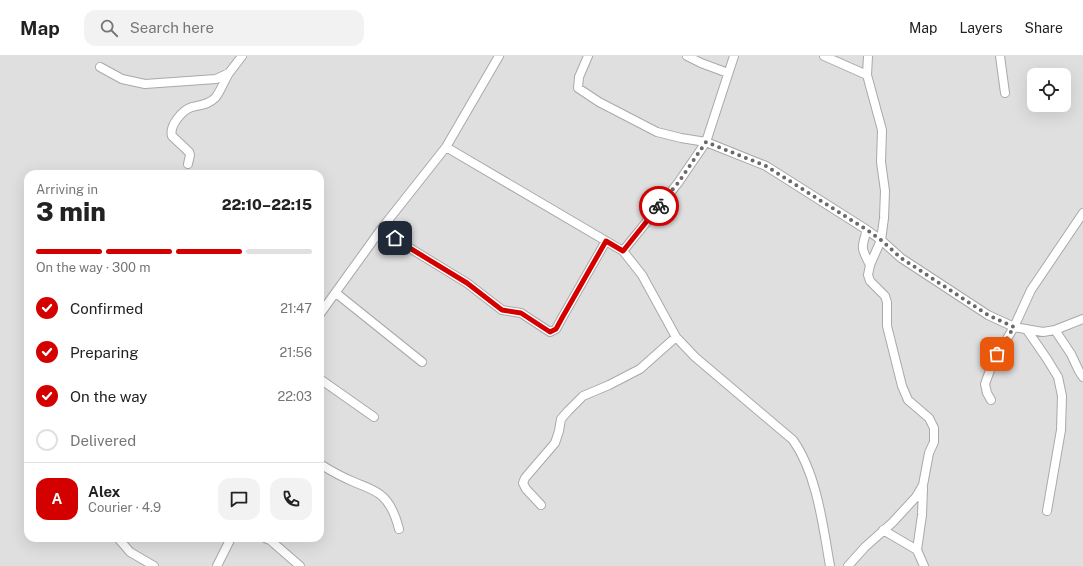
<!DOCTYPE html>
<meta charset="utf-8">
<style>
body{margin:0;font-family:"Public Sans",sans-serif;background:#f2f2f2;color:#222;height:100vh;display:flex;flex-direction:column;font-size:15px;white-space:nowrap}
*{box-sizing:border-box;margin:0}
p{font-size:13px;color:#767676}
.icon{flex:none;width:22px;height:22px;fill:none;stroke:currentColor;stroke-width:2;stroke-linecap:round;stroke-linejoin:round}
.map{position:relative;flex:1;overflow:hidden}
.drawer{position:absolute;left:24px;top:114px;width:300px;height:372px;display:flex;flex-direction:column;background:#fff;border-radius:12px;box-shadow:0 4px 16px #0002}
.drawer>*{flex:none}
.tools{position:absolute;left:1027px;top:12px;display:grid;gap:8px}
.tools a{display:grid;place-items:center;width:44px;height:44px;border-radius:8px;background:#fff;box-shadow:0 4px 16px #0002;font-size:20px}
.pin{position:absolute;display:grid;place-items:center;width:34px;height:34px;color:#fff;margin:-17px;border-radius:8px;box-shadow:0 2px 6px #0006}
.courier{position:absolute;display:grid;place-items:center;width:40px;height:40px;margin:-20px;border:3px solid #d40000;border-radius:50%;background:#fff;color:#222;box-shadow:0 1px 5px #0007}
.headline em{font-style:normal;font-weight:800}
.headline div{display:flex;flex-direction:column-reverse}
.headline{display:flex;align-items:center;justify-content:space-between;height:68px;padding:0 12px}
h1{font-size:26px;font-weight:800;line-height:30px}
.bar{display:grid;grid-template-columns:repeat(4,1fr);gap:6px 4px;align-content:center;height:48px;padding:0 12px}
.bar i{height:5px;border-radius:3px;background:#e0e0e0}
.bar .selected{background:#d40000}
.bar p{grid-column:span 4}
.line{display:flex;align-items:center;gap:10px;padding:0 12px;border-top:1px solid #e0e0e0}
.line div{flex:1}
.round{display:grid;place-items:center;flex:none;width:42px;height:42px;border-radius:12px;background:#f2f2f2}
ol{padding:0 12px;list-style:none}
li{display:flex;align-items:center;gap:12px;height:44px}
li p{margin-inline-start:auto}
li .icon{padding:4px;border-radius:50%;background:#d40000;color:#fff;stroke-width:4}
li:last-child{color:#767676}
li i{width:22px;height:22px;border:2px solid #e0e0e0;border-radius:50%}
header{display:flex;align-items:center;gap:24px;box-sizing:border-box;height:56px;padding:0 20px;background:#fff;border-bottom:1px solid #e0e0e0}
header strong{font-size:19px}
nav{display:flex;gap:22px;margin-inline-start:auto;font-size:14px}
.search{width:280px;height:36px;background:#f2f2f2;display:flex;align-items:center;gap:10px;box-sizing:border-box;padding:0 14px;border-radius:12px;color:#767676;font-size:15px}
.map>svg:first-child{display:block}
</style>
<header>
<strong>Map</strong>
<div class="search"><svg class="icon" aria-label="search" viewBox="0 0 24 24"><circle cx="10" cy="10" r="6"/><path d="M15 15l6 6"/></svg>Search here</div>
<nav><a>Map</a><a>Layers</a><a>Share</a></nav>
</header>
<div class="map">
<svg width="1083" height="510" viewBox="0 0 1083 510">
<rect width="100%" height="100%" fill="#f2efe9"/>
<path fill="#e0dfdf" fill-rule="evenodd" d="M0,0H1083V510H0ZM1034,19H1064V49H1034ZM28,118H320V482H28Z"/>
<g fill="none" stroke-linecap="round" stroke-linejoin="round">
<defs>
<path id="minor" d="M588,0L579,21L578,32L599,46L657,76L681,82L706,86L766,110L867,174L881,184L901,202L927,219L988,259L1014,271L1043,276L1055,274L1083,263
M687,0L701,7L728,17
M824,0L867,19
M1000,0L1005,37
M100,11L122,23L145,28L216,23L229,17L242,0
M446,91L623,195L642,219L676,281L695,301L793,384C817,418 823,470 830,510
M188,108L190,99L189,96L172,80C169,70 182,54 192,51C200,49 208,49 215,42C220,37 225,23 229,17
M382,172L408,191L467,227L502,254L521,257L550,276L556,273L562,262L606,185
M867,174C861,192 861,192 870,209
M623,195L678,127L706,86L734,0
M336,237L422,306
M320,258L382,172L446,91L499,0
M1027,274L1047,303L1058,321L1062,340L1061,374L1047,455
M1055,274L1071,298L1079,315L1083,321
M320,323L374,361
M991,344L987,337L985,328L993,306L1014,271L1031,234L1083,157
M320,408C331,415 342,421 354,426C363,430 374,433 382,440C391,448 396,461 399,473
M923,432L922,459L917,494L924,510
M541,449L526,433L523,427L525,422L555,387L559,375L561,363L568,355L583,340L609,329L640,313L676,281
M883,474L917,494
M118,482L130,496L154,510
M265,482L270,484L300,510
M217,510L231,482
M848,510L865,491L892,467L916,441L923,429L929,397L934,386V372L929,362L908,344L902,330L887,270V246L885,240L870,225L868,219L870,209L881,184L884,162L885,135L881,106L882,74L867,19L868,0"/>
</defs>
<use href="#minor" stroke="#a9a9a9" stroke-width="10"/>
<use href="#minor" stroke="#fff" stroke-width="8"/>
</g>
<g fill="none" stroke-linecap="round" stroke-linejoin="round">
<path stroke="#6b6a68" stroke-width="4" stroke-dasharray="0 7.2" d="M659,150L678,127L706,86L766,110L867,174L881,184L901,202L927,219L988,259L1014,271L997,298"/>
<path stroke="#d40000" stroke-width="5" d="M395,182L408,191L467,227L502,254L521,257L550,276L556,273L562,262L606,185L623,195L659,150"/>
</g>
</svg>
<div class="tools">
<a><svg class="icon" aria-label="locate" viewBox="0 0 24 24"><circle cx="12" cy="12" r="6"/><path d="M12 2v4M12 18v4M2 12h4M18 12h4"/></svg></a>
</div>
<div class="pin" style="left:997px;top:298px;background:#ea580c"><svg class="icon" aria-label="bag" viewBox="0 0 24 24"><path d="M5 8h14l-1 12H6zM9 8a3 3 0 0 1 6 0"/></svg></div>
<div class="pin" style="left:395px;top:182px;background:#1f2937"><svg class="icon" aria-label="home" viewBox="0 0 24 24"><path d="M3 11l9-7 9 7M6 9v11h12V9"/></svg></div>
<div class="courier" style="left:659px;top:150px"><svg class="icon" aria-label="bike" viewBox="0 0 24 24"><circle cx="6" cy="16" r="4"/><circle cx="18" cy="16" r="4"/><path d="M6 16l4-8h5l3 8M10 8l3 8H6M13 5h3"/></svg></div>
<section class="drawer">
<div class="headline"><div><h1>3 min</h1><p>Arriving in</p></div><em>22:10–22:15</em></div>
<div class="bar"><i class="selected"></i><i class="selected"></i><i class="selected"></i><i></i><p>On the way · 300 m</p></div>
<ol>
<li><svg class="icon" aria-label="check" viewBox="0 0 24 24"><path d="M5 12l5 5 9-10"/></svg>Confirmed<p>21:47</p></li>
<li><svg class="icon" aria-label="check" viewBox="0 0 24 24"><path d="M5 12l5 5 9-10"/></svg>Preparing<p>21:56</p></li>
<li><svg class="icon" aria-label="check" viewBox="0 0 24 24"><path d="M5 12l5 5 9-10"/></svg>On the way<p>22:03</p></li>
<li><i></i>Delivered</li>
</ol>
<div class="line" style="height:72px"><b class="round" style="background:#d40000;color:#fff">A</b><div><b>Alex</b><p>Courier · 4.9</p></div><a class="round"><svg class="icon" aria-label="chat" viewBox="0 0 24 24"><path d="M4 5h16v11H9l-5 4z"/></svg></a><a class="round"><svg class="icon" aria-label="phone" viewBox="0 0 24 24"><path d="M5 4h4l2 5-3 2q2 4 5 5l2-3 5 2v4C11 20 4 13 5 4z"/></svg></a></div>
</section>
</div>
